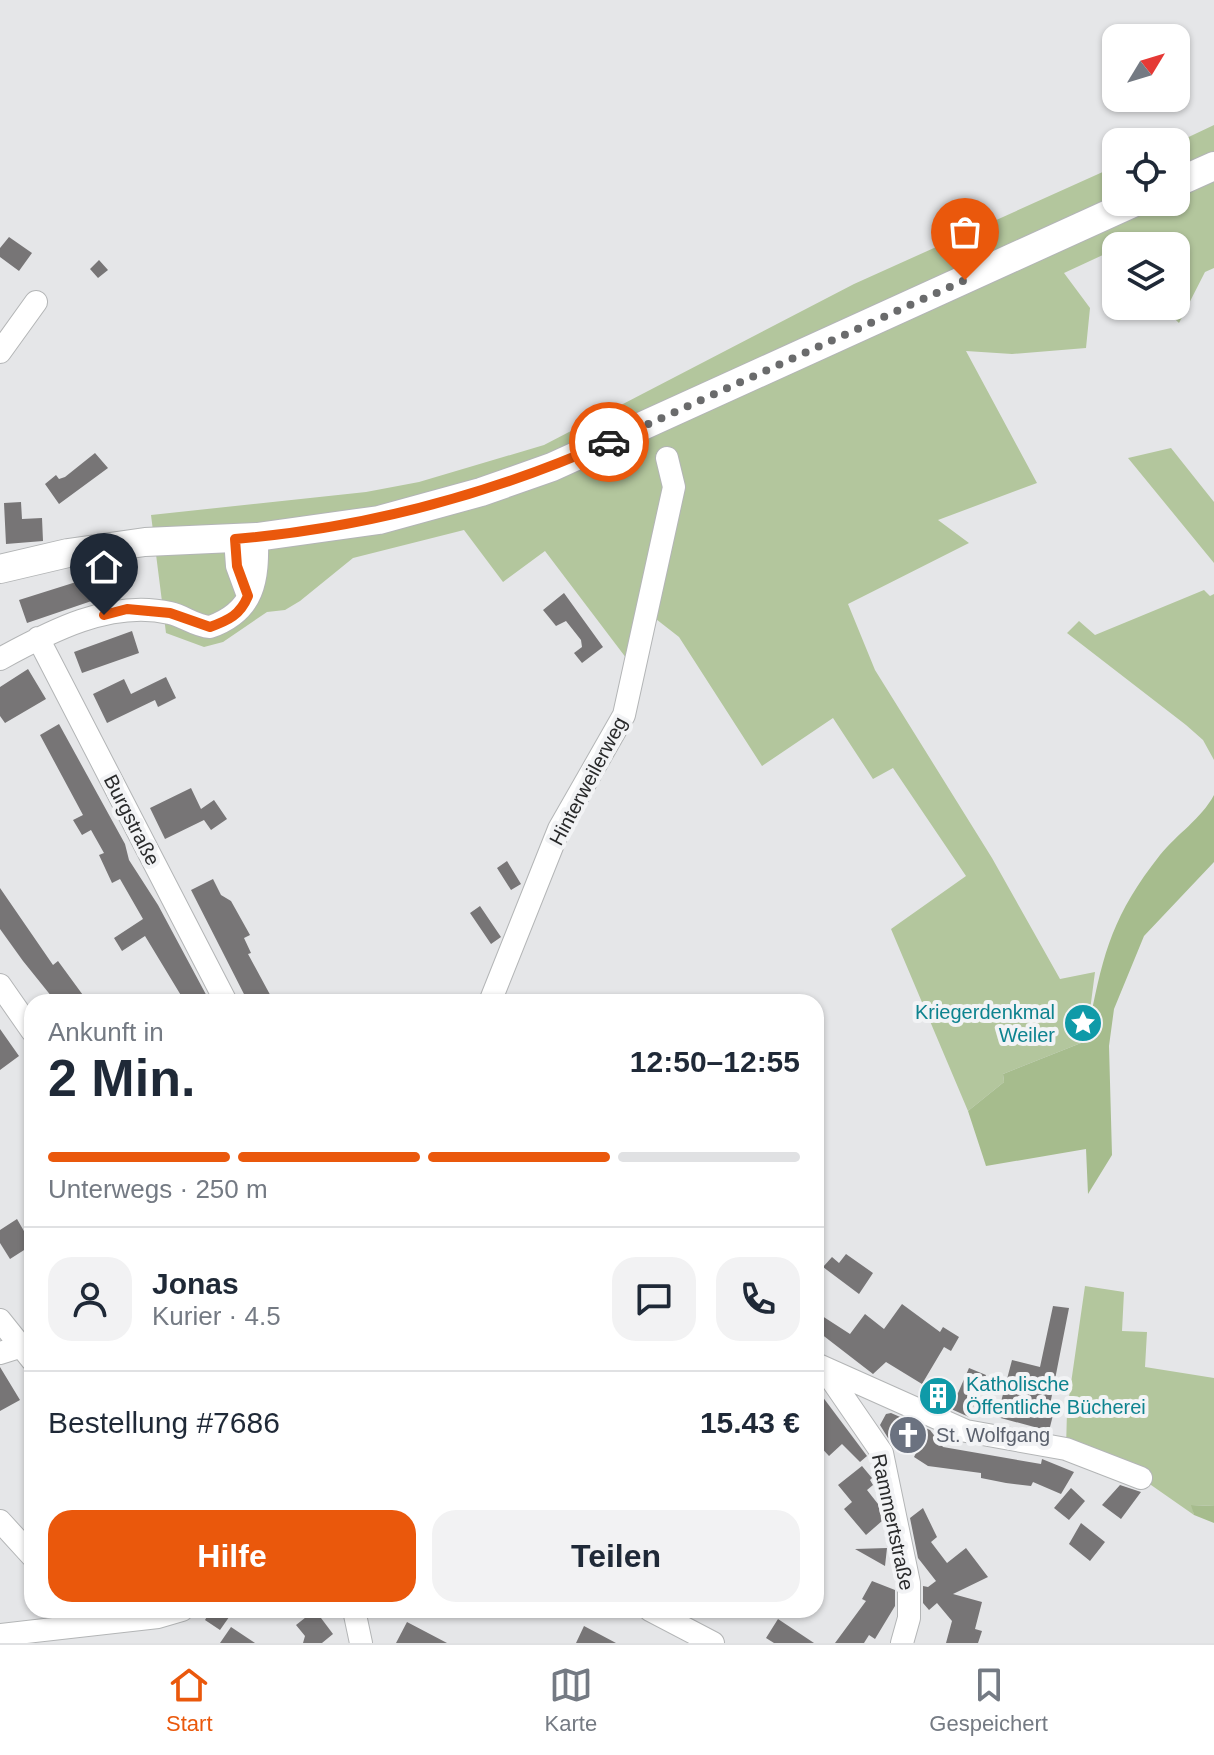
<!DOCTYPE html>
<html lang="de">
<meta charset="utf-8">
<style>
body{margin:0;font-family:Helvetica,sans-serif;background:#f2f2f3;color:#1f2937;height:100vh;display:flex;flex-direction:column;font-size:30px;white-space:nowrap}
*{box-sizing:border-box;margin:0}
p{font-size:26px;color:#747a83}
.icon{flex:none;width:44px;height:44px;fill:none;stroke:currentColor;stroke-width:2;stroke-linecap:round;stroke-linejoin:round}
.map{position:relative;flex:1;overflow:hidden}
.sheet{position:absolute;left:24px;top:994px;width:800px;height:624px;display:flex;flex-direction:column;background:#fff;border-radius:24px;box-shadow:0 2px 6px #0004}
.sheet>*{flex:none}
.needle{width:52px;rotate:52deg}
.buttons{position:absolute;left:1102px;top:24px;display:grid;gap:16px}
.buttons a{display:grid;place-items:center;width:88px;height:88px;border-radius:16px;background:#fff;box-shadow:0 2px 6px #0004;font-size:40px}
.pin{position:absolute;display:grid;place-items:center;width:68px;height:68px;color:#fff;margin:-82px -34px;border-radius:50% 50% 50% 0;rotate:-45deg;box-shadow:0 0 8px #0007}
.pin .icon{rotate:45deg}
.courier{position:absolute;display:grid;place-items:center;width:80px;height:80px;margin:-40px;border:6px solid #ea580c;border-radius:50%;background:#fff;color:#222;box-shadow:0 2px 10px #0007}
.head em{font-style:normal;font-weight:800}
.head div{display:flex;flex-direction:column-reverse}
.head{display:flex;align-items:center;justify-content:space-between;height:136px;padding:0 24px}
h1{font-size:52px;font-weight:800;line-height:60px}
.bar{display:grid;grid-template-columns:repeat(4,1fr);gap:12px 8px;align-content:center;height:96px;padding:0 24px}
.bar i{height:10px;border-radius:6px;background:#e0e1e3}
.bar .active{background:#ea580c}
.bar p{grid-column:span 4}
.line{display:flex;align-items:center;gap:20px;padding:0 24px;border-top:2px solid #e0e1e3}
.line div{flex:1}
.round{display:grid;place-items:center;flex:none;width:84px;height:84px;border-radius:24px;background:#f2f2f3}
.primary-button{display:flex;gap:16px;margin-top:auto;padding:16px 24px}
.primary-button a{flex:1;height:92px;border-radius:24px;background:#ea580c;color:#fff;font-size:32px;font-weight:800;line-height:92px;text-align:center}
.primary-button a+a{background:#f2f2f3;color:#1f2937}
.dock{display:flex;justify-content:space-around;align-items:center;height:112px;border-top:2px solid #e0e1e3;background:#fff;font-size:22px;color:#747a83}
.dock a{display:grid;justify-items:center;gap:4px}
.dock .active{color:#ea580c}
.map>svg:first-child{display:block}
</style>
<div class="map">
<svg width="1214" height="1643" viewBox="0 0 1214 1643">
<rect width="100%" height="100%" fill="#e5e6e8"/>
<path fill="#b3c69d" d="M1214,125V268L1205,272L1179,323L1161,306H1176V246H1116V264L1105,254L1064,273L1090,308L1086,348L1012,354L966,351L1037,483L938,520L969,543L848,604L875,670L992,858L1060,979L1095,972L1086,1041L1003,1074L1004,1082L968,1111L891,929L966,876L893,768L873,779L833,718L762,766L679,637L647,612L636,671L545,551L503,582L464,530L353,558L300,601L285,610L267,612L223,642L204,647L166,633L151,515L366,492L419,482L544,445L854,284L1116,166V202H1176V143Z
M1171,448L1214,502V563L1128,458Z
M1204,590L1210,596L1214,594V760L1203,740L1186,725L1067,633L1079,621L1095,635Z
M1085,1286L1124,1292L1122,1331L1147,1332L1145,1367L1214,1378V1506L1192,1505L1194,1515L1141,1478L1066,1449L1067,1411Z"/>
<path fill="#a6bc8d" d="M1214,795V862L1144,936L1114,1009L1109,1046L1112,1155L1088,1194L1086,1149L986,1166L968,1111L1004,1082L1003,1074L1086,1041C1102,960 1108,921 1160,855C1177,834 1201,819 1214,795Z
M1191,1505L1214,1506V1523L1194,1515Z"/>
<path fill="#777576" d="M9,237L32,253L19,271L0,257V248Z
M99,260L108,270L98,278L90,269Z
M95,453L108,468L59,504L45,484L56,475L59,479L65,477Z
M21,502L22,519L42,518L43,541L6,544L4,503Z
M111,571L118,592L27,623L19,600Z
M564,593L603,647L582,663L574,653L582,647L581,640L566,621L556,626L543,610Z
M132,631L139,653L82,673L74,652Z
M28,669L46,699L5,723L0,716V687Z
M166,677L176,698L158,707L155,700L107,723L93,694L124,679L131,694Z
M59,724L125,844L129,860L158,905L210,1002H185L145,936L122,951L114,938L143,919L120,879L112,883L99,855L104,853L91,830L82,835L73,820L83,815L40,735Z
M191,788L201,809L214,800L227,819L211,830L204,820L165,839L150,808Z
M507,861L521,884L511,890L497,868Z
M213,879L221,895L231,901L250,935L244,938L251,953L248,954L274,1002H248L191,890Z
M0,888L53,965L58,961L88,1002H56L23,961L0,929Z
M480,906L501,937L491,944L470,913Z
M0,1029L19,1056L0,1070Z
M17,1219L32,1245L10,1259L0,1243V1230Z
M846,1254L873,1273L859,1294L823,1267L832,1257L839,1263Z
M902,1304L940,1332L943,1327L959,1337L951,1351L944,1347L922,1384L886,1362L873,1374L816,1330V1312L850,1334L865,1314L884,1329Z
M1053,1306L1069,1308L1049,1410L1054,1411L1049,1431L997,1417L1012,1360L1040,1367Z
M0,1367L20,1400L0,1411Z
M969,1368L986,1375L969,1417L922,1396L932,1378L958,1393Z
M816,1388L867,1456L860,1462L842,1444L829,1456L816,1442Z
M891,1413L930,1430L943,1447L1041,1464L1042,1459L1074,1472L1061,1494L1033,1482L1031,1486L1006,1483L981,1478V1473L928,1466L914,1457L916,1453L888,1438L880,1425L886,1414Z
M862,1466L872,1478L870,1480L873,1485L867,1490L878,1504L882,1521L866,1535L844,1509L852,1502L838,1485Z
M1120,1485L1141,1492L1121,1519L1102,1505Z
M1071,1488L1085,1501L1069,1520L1054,1508Z
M923,1508L937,1537L931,1542L947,1563L966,1548L988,1577L953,1594L982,1602L975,1629L982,1631L978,1643H946L952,1621L937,1603L929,1610L923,1603V1586L928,1587L936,1581L918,1558L910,1518Z
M1081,1523L1105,1542L1090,1561L1069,1544Z
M887,1548L885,1566L855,1549Z
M872,1581L895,1590V1606L875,1639L869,1635L864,1643H835L866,1601L862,1599Z
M211,1610H234L220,1630L205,1620Z
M315,1610L333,1634L322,1643H303L305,1636L296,1625Z
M778,1619L814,1643H774L766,1638Z
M407,1622L447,1643H396Z
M584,1626L616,1643H576Z
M231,1627L255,1643H220Z"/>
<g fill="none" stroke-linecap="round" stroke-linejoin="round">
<defs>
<path id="minor" d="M0,352L36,302
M235,539L237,566L248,596
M38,638L226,1002
M0,659C49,632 111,599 170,613C184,616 195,626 210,627C255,611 258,580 257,537
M0,985L32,1031
M490,1002L559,829L624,715L674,487L667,458
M0,1320L32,1360
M0,1353L32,1343
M816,1364L966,1431L1066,1449L1141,1478
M825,1370L882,1453L909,1583V1618L902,1643
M0,1521L32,1556
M354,1610L361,1643
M650,1610L713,1643
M0,1635L158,1617L182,1610"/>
<path id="major" d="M1176,183L1214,166
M0,569L68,553L145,542L257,537L379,520L481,492L552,467L1135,202"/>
</defs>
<use href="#minor" stroke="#b3b5b6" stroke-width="24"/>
<use href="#major" stroke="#b3b5b6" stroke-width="30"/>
<use href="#minor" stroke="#fff" stroke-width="22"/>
<use href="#major" stroke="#fff" stroke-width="28"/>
</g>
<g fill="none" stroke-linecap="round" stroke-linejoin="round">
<path stroke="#6a6b6c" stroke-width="8" stroke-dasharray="0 14.4" d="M609,442L965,280"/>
<path stroke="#ea580c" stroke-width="10" d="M104,615L127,609L170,613L210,627C229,620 240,615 248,596L237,566L235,539C365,528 489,495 609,442"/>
</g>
<defs>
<symbol id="sight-disc" viewBox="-11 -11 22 22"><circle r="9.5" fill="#0f9aa8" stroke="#f2f3f5"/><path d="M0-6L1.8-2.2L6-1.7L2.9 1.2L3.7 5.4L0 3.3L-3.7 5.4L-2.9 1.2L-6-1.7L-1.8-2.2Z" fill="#fff"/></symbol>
<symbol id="building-disc" viewBox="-11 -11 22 22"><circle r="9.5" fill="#0f9aa8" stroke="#f2f3f5"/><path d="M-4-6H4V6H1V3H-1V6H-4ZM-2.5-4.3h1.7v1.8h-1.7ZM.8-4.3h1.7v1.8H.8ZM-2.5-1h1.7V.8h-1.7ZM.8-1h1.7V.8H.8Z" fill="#fff"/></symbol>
<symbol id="church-disc" viewBox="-11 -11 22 22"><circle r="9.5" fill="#6b7280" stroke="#f2f3f5"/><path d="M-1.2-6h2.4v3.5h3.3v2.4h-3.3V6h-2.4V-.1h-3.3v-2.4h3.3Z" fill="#fff"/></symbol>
</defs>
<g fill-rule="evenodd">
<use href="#sight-disc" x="1061" y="1001" width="44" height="44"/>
<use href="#building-disc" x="916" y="1374" width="44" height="44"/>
<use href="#church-disc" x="886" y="1413" width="44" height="44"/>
</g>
<g text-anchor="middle" stroke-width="8" stroke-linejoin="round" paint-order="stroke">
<g font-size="20" fill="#28292a" stroke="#f2f3f5">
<text transform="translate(588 781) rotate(-62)" y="7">Hinterweilerweg</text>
<text transform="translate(132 820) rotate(63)" y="7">Burgstraße</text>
<text transform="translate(893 1522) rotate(78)" y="7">Rammertstraße</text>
</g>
<g font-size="20" fill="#0d838f" stroke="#f2f3f5" text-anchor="end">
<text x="1055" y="1019">Kriegerdenkmal<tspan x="1055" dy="23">Weiler</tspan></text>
<text x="966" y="1391" text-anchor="start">Katholische<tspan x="966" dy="23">Öffentliche Bücherei</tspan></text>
</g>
<g font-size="20" fill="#5b616d" stroke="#f2f3f5" text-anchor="start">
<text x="936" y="1442">St. Wolfgang</text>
</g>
</g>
</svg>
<div class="buttons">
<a><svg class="needle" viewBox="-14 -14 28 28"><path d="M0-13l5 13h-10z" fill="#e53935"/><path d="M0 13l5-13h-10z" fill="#747a83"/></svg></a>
<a><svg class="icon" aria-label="locate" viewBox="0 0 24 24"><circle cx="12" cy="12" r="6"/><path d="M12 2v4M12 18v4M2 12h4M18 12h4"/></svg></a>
<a><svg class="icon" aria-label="layers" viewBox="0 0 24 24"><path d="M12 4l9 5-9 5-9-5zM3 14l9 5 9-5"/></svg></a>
</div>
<div class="pin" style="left:965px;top:280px;background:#ea580c"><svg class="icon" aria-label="bag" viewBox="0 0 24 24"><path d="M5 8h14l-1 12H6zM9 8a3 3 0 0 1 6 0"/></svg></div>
<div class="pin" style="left:104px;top:615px;background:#1f2937"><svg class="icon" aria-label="home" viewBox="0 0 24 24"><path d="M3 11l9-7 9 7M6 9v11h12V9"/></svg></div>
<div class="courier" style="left:609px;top:442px"><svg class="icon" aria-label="car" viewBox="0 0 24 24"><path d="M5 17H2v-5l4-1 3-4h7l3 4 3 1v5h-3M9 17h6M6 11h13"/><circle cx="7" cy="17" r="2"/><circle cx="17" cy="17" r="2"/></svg></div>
<section class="sheet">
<div class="head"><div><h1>2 Min.</h1><p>Ankunft in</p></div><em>12:50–12:55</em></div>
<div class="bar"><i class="active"></i><i class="active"></i><i class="active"></i><i></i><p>Unterwegs · 250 m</p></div>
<div class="line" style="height:144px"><a class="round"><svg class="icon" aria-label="person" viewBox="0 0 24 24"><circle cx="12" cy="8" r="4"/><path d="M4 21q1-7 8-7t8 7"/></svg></a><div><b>Jonas</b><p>Kurier · 4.5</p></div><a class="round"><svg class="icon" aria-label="chat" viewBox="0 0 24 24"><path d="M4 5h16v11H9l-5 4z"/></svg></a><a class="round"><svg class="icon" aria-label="phone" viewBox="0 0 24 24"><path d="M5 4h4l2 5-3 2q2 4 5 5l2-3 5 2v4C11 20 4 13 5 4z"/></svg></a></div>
<div class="line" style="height:104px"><div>Bestellung #7686</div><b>15.43 €</b></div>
<div class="primary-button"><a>Hilfe</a><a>Teilen</a></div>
</section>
</div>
<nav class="dock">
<a class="active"><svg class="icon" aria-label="home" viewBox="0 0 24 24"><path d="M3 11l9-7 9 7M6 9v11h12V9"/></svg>Start</a>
<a><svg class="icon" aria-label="map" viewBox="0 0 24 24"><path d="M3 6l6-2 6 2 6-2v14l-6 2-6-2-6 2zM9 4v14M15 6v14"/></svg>Karte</a>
<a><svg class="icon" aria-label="saved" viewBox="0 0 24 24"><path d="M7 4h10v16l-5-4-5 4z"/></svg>Gespeichert</a>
</nav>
